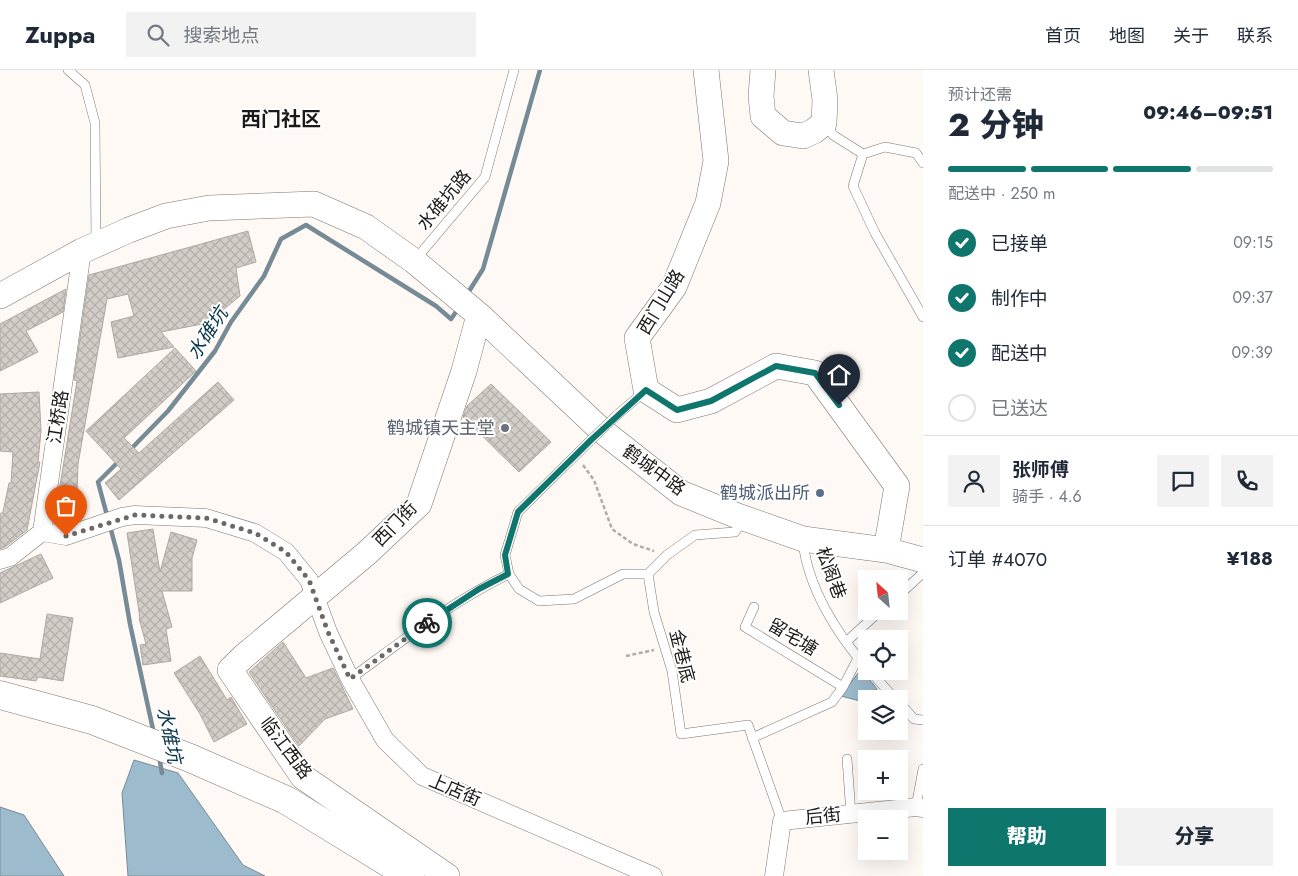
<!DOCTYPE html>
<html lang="zh">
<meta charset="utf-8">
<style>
body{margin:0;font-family:Jost,"Noto Sans SC",sans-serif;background:#f2f2f3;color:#1f2937;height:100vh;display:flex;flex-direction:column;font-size:19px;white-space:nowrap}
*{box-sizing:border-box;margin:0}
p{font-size:16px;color:#747a83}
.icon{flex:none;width:28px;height:28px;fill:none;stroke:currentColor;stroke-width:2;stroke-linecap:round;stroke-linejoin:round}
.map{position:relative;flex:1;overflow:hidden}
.details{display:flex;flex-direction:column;background:#fff;width:375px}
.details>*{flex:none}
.needle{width:32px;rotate:333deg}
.controls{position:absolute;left:858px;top:500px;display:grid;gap:10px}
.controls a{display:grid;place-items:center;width:50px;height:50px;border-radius:0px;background:#fff;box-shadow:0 5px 20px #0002;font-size:25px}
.pin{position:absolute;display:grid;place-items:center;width:42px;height:42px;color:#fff;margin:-51px -21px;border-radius:50% 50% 50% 0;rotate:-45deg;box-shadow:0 0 5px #0007}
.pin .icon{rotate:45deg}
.courier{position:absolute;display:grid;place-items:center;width:50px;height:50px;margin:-25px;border:4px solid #0f766e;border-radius:50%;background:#fff;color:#222;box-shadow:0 1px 6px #0007}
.headline em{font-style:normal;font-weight:800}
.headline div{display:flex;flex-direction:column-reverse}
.headline{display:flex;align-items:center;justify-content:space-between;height:85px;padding:0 25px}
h1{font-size:32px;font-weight:800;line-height:38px}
.bar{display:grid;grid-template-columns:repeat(4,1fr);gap:8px 5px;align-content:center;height:60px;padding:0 25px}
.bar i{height:6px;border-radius:4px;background:#e0e1e3}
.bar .active{background:#0f766e}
.bar p{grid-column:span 4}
.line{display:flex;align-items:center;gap:12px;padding:0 25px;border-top:1px solid #e0e1e3}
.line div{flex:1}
.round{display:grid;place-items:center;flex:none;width:52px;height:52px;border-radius:0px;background:#f2f2f3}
ol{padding:0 25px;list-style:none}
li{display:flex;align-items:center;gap:15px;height:55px}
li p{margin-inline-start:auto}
li .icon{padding:5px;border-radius:50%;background:#0f766e;color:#fff;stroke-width:4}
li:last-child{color:#747a83}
li i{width:28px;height:28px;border:2px solid #e0e1e3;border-radius:50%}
.action{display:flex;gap:10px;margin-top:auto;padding:10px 25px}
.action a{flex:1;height:58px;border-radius:0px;background:#0f766e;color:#fff;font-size:20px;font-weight:800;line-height:58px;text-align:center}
.action a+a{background:#f2f2f3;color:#1f2937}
header{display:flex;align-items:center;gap:30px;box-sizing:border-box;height:70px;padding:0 25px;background:#fff;border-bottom:1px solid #e0e1e3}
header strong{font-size:24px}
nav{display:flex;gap:28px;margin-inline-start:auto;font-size:18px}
.search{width:350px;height:45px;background:#f2f2f3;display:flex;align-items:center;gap:12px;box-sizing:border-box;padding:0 18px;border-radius:0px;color:#747a83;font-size:19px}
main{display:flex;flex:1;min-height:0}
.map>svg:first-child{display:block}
</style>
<header>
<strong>Zuppa</strong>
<div class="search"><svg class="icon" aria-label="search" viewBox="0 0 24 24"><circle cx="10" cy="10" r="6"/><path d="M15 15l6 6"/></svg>搜索地点</div>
<nav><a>首页</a><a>地图</a><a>关于</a><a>联系</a></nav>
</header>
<main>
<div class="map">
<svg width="923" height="806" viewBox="0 0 923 806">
<defs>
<pattern id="building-cross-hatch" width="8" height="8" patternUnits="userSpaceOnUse" patternTransform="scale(1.25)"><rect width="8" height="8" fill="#d2cdc7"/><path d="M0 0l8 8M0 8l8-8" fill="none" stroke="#b4afaa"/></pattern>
</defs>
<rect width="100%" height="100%" fill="#fef9f4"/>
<path fill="#9cbbcc" stroke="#768b96" d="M861,599L877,619L860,631L841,626Z
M134,690L178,703L243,795L265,806H128L122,723Z
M0,737L24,745L64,806H0Z"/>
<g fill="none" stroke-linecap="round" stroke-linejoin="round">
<path stroke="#768b96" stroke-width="4.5" d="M466,226L483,199L540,0
M129,381L168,341L215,281L231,252L264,206L281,169L306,155L436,236L451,249L458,239
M108,449L98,412L120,390
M110,456L119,490L130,554L154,664
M159,686L162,703"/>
</g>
<path fill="url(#building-cross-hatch)" stroke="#ada8a2" d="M248,161L256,192L236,198L240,226L207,253L161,262L174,277L118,288L111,252L134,246L128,224L107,229L78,394L76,451L70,454L57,453L58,428L77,311L74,310L89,205Z
M66,219L63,242L26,261L38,282L0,301V254Z
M175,278L196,301L124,368L139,383L218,312L234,330L119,430L105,413L121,399L86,361Z
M491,314L551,372L519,402L463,347L467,336Z
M39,322L41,361L38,392H40L27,460L5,477L0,479V444L3,442L9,413H11L13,382L0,381V324Z
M153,459L160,502L171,462L197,470L192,488V521H162L172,557L166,559L171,591L143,595L140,575L146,574L139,548H140L127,463Z
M41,484L53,508L0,533V503Z
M47,544L73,548L63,611L38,607L36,611L0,606V583L40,589Z
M283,572L306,608L333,598L353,639L325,649L299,676L249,602Z
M200,586L227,630L231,627L247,654L214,672L200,644L174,603Z"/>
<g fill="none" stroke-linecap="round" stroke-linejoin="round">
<defs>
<path id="lane" d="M68,0L85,15L95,53L96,172
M825,53L833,65L863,84
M923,93L916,83L885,77L863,84L853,116L875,163L923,247
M415,190L485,107L514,0
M617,345L644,322
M591,370L518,442L505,485L509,504L519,519L539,531L574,529L623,504H648L654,542L672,601L681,664L748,655L782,751
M803,472C808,517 836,563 866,597
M648,504L667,485L695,465L735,462L743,448
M899,525L923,503
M754,537L745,557L843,617
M846,572L880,541
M870,601L895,629
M350,609C401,572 451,532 509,504
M899,632L914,649L923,650
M752,668L832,632L843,617L858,588
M847,689L851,744
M916,737L923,699"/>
<path id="street" d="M42,462L66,466L122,447L135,445L206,448L255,463L286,482L309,510L328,562L350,609L385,670L422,706L653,806
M0,490L10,487L42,462L82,181
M774,806L782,751L916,737L923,738"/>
<path id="secondary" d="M706,0L716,91L708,133L674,217L637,268L646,320L677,340L711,331L776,296L815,303L897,416L886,480
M763,0L761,26L763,46L783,63L803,66L814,61L824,53L825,30L821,0
M0,226L82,181L129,160L166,146L209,138L314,134L366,157L414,191L479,245L601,360L681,423L735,445L803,469L886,480L923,490
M447,806L303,707L230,600L243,587L367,483L419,434L464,301L479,245"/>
<path id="primary" d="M0,625L92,650L190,688L286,730L410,806"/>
</defs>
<use href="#lane" stroke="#7d7772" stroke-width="10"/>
<use href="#street" stroke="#7d7772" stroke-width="19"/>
<use href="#secondary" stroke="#7d7772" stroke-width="26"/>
<use href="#primary" stroke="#7d7772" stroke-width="29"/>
<path stroke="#b0aca8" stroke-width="2.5" stroke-dasharray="4 2.5" stroke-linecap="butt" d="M583,395L594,410L612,459L633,474L654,481
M626,586L654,580"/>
<use href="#lane" stroke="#fff" stroke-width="9"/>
<use href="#street" stroke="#fff" stroke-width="18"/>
<use href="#secondary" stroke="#fff" stroke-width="25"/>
<use href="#primary" stroke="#fff" stroke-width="28"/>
<defs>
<path id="lane-bridge" d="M591,370L617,345"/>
</defs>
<use href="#lane-bridge" stroke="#7d7772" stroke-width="10" stroke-linecap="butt"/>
<use href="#lane-bridge" stroke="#fff" stroke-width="9"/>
</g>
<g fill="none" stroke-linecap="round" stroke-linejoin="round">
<path stroke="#6b6865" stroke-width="5" stroke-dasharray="0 9" d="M66,466L135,445L206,448L255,463L286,482L309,510L328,562L350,609L427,553"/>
<path stroke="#0f766e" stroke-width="6" d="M427,553L479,519L508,504L505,485L518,442L591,370L646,320L677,340L711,331L776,296L815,303L839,335"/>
</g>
<circle fill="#6b7280" stroke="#fff" stroke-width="2" cx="505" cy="358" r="5"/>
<circle fill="#5c6f8a" stroke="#fff" stroke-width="2" cx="820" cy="423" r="5"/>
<g text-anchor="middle" stroke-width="4" stroke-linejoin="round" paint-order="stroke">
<g font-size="18" fill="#1c1a18" stroke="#fff">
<text transform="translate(444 130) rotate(-50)" y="6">水碓坑路</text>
<text transform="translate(661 232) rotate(-59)" y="6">西门山路</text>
<text transform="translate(58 347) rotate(-81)" y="6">江桥路</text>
<text transform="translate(654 400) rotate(36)" y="6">鹤城中路</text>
<text transform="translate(395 454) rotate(-46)" y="6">西门街</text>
<text transform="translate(831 503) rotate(70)" y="6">松阁巷</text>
<text transform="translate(793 567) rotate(31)" y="6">留宅塘</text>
<text transform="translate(682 586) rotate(76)" y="6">金巷底</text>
<text transform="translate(286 678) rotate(53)" y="6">临江西路</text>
<text transform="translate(455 720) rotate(23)" y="6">上店街</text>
<text transform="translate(823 746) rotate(-6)" y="6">后街</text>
</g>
<g font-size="18" fill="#5b616d" stroke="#fff" text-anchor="end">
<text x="495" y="364">鹤城镇天主堂</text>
</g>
<g font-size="18" fill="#4e5e75" stroke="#fff" text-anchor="end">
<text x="810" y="429">鹤城派出所</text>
</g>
<g font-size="19" font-style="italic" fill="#083649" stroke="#fff">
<text transform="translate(207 263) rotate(-57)" y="7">水碓坑</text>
<text transform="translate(170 665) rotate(78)" y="7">水碓坑</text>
</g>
<g font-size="20" font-weight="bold" fill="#1c1a18" stroke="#fff">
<text x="281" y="56">西门社区</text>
</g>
</g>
</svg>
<div class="controls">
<a><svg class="needle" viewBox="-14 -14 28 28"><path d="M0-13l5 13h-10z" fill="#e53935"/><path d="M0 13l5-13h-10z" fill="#747a83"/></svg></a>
<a><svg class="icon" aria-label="locate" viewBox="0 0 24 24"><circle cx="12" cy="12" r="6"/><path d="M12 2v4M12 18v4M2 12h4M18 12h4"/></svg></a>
<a><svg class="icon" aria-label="layers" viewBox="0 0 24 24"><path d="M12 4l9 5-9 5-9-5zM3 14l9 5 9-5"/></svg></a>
<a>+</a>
<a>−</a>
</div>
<div class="pin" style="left:66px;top:466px;background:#ea580c"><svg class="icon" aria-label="bag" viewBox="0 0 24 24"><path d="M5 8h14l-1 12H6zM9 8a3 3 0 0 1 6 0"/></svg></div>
<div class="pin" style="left:839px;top:335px;background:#1f2937"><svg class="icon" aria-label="home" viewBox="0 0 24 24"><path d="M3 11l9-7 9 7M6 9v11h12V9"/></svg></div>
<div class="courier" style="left:427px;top:553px"><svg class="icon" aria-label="bike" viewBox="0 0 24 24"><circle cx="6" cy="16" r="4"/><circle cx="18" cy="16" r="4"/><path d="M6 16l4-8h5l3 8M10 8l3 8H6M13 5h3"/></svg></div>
</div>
<section class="details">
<div class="headline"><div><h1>2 分钟</h1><p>预计还需</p></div><em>09:46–09:51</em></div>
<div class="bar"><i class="active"></i><i class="active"></i><i class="active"></i><i></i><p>配送中 · 250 m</p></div>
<ol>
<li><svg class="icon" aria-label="check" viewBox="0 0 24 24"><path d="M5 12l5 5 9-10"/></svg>已接单<p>09:15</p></li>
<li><svg class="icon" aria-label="check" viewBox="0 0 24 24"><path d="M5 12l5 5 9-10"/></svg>制作中<p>09:37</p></li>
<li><svg class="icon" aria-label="check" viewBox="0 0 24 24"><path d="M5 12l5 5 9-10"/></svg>配送中<p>09:39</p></li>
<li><i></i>已送达</li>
</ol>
<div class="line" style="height:90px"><a class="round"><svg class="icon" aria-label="person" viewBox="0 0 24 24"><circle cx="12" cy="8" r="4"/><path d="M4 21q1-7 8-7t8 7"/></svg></a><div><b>张师傅</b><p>骑手 · 4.6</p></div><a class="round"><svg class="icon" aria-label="chat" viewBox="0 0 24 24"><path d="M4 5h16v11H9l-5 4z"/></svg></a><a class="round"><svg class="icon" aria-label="phone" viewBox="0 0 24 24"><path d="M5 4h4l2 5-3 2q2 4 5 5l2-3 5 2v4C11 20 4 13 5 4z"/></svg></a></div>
<div class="line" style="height:65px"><div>订单 #4070</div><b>¥188</b></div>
<div class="action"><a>帮助</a><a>分享</a></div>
</section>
</main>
